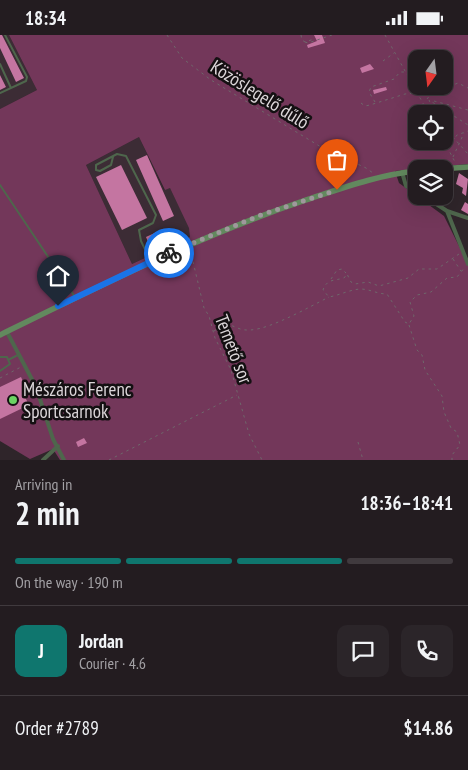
<!DOCTYPE html>
<meta charset="utf-8">
<style>
body{margin:0;font-family:"PT Sans Narrow",sans-serif;background:#2b2529;color:#f1f3f6;height:100vh;display:flex;flex-direction:column;font-size:19px;white-space:nowrap}
*{box-sizing:border-box;margin:0}
p{font-size:16px;color:#a3a1a5}
.icon{flex:none;width:28px;height:28px;fill:none;stroke:currentColor;stroke-width:2;stroke-linecap:round;stroke-linejoin:round}
.map{position:relative;height:425px;overflow:hidden}
.details{display:flex;flex-direction:column;background:#231c20;flex:1}
.details>*{flex:none}
.needle{width:32px;rotate:194deg}
.controls{position:absolute;left:408px;top:15px;display:grid;gap:10px}
.controls a{display:grid;place-items:center;width:45px;height:45px;border-radius:10px;background:#231c20;box-shadow:0 5px 20px #0002,0 0 0 1px #403a3e;font-size:25px}
.pin{position:absolute;display:grid;place-items:center;width:42px;height:42px;color:#fff;margin:-51px -21px;border-radius:50% 50% 50% 0;rotate:-45deg;box-shadow:0 0 5px #0007}
.pin .icon{rotate:45deg}
.courier{position:absolute;display:grid;place-items:center;width:50px;height:50px;margin:-25px;border:4px solid #1a73e8;border-radius:50%;background:#fff;color:#222;box-shadow:0 1px 6px #0007}
.head em{font-style:normal;font-weight:700}
.head div{display:flex;flex-direction:column-reverse}
.head{display:flex;align-items:center;justify-content:space-between;height:85px;padding:0 15px}
h1{font-size:32px;font-weight:700;line-height:38px}
.bar{display:grid;grid-template-columns:repeat(4,1fr);gap:8px 5px;align-content:center;height:60px;padding:0 15px}
.bar i{height:6px;border-radius:4px;background:#403a3e}
.bar .on{background:#0f766e}
.bar p{grid-column:span 4}
.line{display:flex;align-items:center;gap:12px;padding:0 15px;border-top:1px solid #403a3e}
.line div{flex:1}
.round{display:grid;place-items:center;flex:none;width:52px;height:52px;border-radius:10px;background:#2b2529}
.status{display:flex;justify-content:space-between;align-items:center;height:35px;padding:0 25px;background:#231c20;direction:ltr}
.status svg{height:14px;fill:currentColor}
.map>svg:first-child{display:block}
</style>
<div class="status"><b>18:34</b><svg viewBox="0 0 49 12"><path d="M0 12V9h3v3zM5 12V6h3v6zM10 12V3h3v9zM15 12V0h3v12zM26 1h20v11H26zM47 4h2v5h-2z"/></svg></div>
<div class="map">
<svg width="468" height="425" viewBox="0 0 468 425">
<rect width="100%" height="100%" fill="#2f252a"/>
<path fill="#3c2c35" d="M0,0H9L37,55L0,74Z
M139,102L164,155L170,153L190,193V202L132,229L86,130Z"/>
<path fill="#73375a" fill-rule="evenodd" d="M9,0H468V129L395,136L399,148L444,181L468,229V425H60L53,414L30,424L0,406V74L37,55ZM416,24H444V51H416ZM416,79H444V106H416ZM139,102L165,155L170,153L189,193L190,202L132,229L86,130Z"/>
<path fill="#c475a1" d="M0,0H2L24,43L16,47L0,13Z
M314,0H322L325,8L308,13L307,10L317,6Z
M370,29L374,34L362,38L360,33Z
M0,40L6,52L0,55Z
M386,52L387,55L374,59L373,55Z
M147,120L174,181L163,186L136,125Z
M121,130L147,183L122,195L96,142Z
M459,138L468,144L466,161L462,158L463,153L456,149Z
M465,167L468,169V179L461,175Z
M163,194L167,202L178,197L180,201L151,214L146,202Z
M21,342L28,358L24,360L29,370L0,384V352Z
M84,403L87,408L78,412L76,407Z"/>
<g fill="none" stroke-linecap="round" stroke-linejoin="round">
<path stroke="#6f676b" stroke-width="1" stroke-dasharray="2.5 4" stroke-linecap="butt" d="M167,0L182,23L211,45L321,112L366,133L373,138
M301,0L302,5L305,7L314,4
M385,0L429,79
M305,7L308,8L332,0
M383,26L394,18
M427,64L431,59L458,48L468,53
M434,66L468,75
M375,67L369,57L371,52L394,44L400,37H405
M361,68L365,71L370,70L405,59L417,58
M435,79L429,65L468,90
M444,92L468,119
M444,106L455,127
M448,112L457,100L468,96
M453,122L464,98
M190,214L204,273L209,281L215,303L231,335L249,399L262,425
M459,219L437,234H419L408,243L379,251L368,247L355,249L351,247L347,239L344,243C333,246 327,244 323,255L329,262C340,260 349,255 360,254C370,254 377,259 387,259L405,287L409,289L414,281L410,267L417,260L431,257L447,243L457,242L465,232
M453,224L461,236
M331,244L337,235L342,234L346,238
M409,290L417,315L422,320L425,335L442,361L444,377L451,393L457,397L460,410L452,420V425
M214,296C234,283 232,296 250,295C271,294 309,272 329,262
M0,343L21,332
M358,407L363,425
M109,425L237,360"/>
<path stroke="#4e664c" stroke-width="2" d="M0,29L11,53
M0,58L26,46L27,42L5,0
M113,122L111,130L100,136L96,135V130L117,119L126,121L156,180L153,188L139,195L141,206L151,227
M0,150L75,262
M0,322H7L10,329L0,336
M10,324L18,320"/>
<path stroke="#4e664c" stroke-width="4" d="M402,137L406,151L416,157
M424,161L447,176L468,229
M447,176L468,183
M7,297L36,352L53,404L64,425
M43,425L58,411"/>
<path stroke="#62895e" stroke-width="5.5" d="M440,134L468,132
M0,300C99,251 197,202 303,166C340,154 377,140 416,136"/>
</g>
<g fill="none" stroke-linecap="round" stroke-linejoin="round">
<path stroke="#9f989c" stroke-width="5" stroke-dasharray="0 9" d="M169,218L261,180L337,155"/>
<path stroke="#1a73e8" stroke-width="6" d="M58,271L169,218"/>
</g>
<circle fill="#6bd363" stroke="#141012" stroke-width="2" cx="13" cy="365" r="5"/>
<g text-anchor="middle" stroke-width="5" stroke-linejoin="round" paint-order="stroke">
<g font-size="19" fill="#dcd6d9" stroke="#141012">
<text transform="translate(260 59) rotate(32)" y="7">Közöslegelő dűlő</text>
<text transform="translate(234 314) rotate(69)" y="7">Temető sor</text>
</g>
<g font-size="19" fill="#dcd6d9" stroke="#141012" text-anchor="start">
<text x="23" y="361">Mészáros Ferenc<tspan x="23" dy="22">Sportcsarnok</tspan></text>
</g>
</g>
</svg>
<div class="controls">
<a><svg class="needle" viewBox="-14 -14 28 28"><path d="M0-13l5 13h-10z" fill="#e53935"/><path d="M0 13l5-13h-10z" fill="#a3a1a5"/></svg></a>
<a><svg class="icon" aria-label="locate" viewBox="0 0 24 24"><circle cx="12" cy="12" r="6"/><path d="M12 2v4M12 18v4M2 12h4M18 12h4"/></svg></a>
<a><svg class="icon" aria-label="layers" viewBox="0 0 24 24"><path d="M12 4l9 5-9 5-9-5zM3 14l9 5 9-5"/></svg></a>
</div>
<div class="pin" style="left:337px;top:155px;background:#ea580c"><svg class="icon" aria-label="bag" viewBox="0 0 24 24"><path d="M5 8h14l-1 12H6zM9 8a3 3 0 0 1 6 0"/></svg></div>
<div class="pin" style="left:58px;top:271px;background:#1f2937"><svg class="icon" aria-label="home" viewBox="0 0 24 24"><path d="M3 11l9-7 9 7M6 9v11h12V9"/></svg></div>
<div class="courier" style="left:169px;top:218px"><svg class="icon" aria-label="bike" viewBox="0 0 24 24"><circle cx="6" cy="16" r="4"/><circle cx="18" cy="16" r="4"/><path d="M6 16l4-8h5l3 8M10 8l3 8H6M13 5h3"/></svg></div>
</div>
<section class="details">
<div class="head"><div><h1>2 min</h1><p>Arriving in</p></div><em>18:36–18:41</em></div>
<div class="bar"><i class="on"></i><i class="on"></i><i class="on"></i><i></i><p>On the way · 190 m</p></div>
<div class="line" style="height:90px"><b class="round" style="background:#0f766e;color:#fff">J</b><div><b>Jordan</b><p>Courier · 4.6</p></div><a class="round"><svg class="icon" aria-label="chat" viewBox="0 0 24 24"><path d="M4 5h16v11H9l-5 4z"/></svg></a><a class="round"><svg class="icon" aria-label="phone" viewBox="0 0 24 24"><path d="M5 4h4l2 5-3 2q2 4 5 5l2-3 5 2v4C11 20 4 13 5 4z"/></svg></a></div>
<div class="line" style="height:65px"><div>Order #2789</div><b>$14.86</b></div>
</section>
